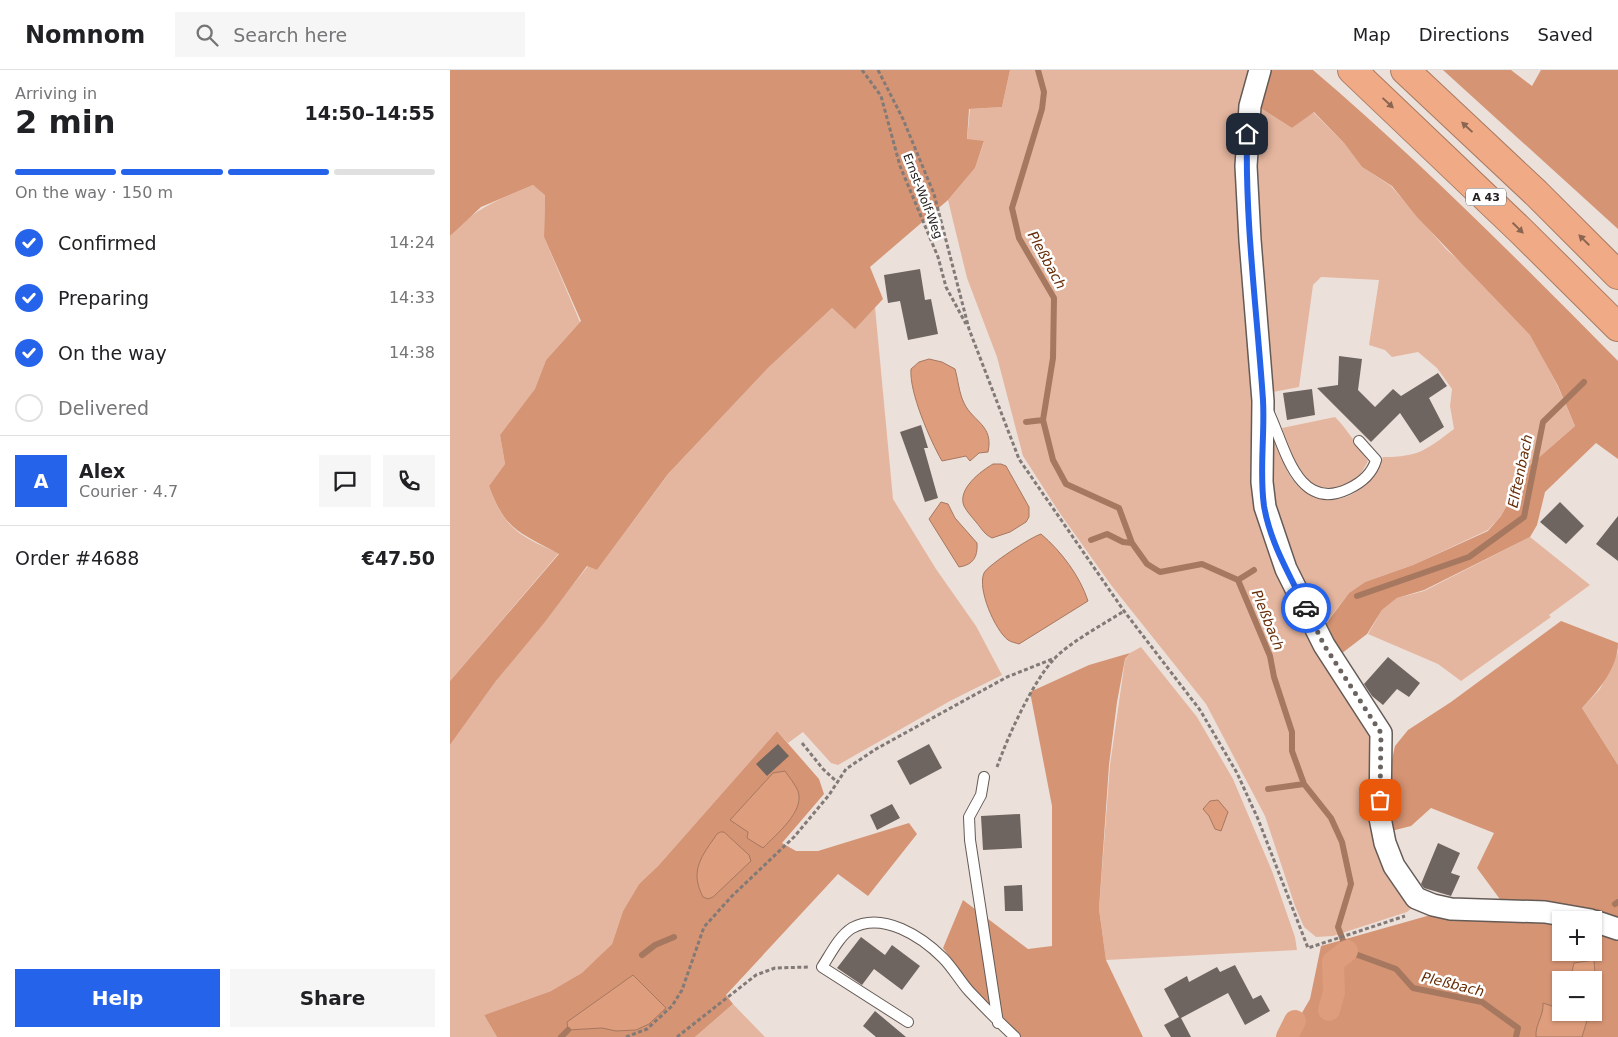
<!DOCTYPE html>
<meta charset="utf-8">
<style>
body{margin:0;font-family:"DejaVu Sans",sans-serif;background:#f6f6f6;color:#202124;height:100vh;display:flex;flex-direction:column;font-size:19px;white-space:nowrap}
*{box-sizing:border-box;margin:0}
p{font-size:16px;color:#757577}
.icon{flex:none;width:28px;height:28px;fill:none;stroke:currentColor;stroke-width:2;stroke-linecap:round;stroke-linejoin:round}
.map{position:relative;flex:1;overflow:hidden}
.panel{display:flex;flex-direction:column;background:#fff;width:450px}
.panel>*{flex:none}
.controls{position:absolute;left:1102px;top:841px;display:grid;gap:10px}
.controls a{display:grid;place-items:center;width:50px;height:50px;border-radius:0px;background:#fff;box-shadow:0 1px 4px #0004;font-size:25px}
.pin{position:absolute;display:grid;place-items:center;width:42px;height:42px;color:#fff;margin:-21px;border-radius:10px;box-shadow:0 2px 8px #0006}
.courier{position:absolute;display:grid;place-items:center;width:50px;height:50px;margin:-25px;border:4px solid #2563eb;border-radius:50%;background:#fff;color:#222;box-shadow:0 1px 6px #0007}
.overview em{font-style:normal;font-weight:700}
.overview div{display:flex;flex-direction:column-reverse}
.overview{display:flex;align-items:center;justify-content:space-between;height:85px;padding:0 15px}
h1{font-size:32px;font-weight:700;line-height:38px}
.bar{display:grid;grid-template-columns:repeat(4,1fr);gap:8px 5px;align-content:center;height:60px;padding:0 15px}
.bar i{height:6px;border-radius:4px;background:#e0e0e0}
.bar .selected{background:#2563eb}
.bar p{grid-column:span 4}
.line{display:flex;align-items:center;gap:12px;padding:0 15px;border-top:1px solid #e0e0e0}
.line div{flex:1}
.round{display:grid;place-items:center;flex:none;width:52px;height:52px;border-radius:0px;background:#f6f6f6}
ol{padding:0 15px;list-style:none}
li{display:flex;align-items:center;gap:15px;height:55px}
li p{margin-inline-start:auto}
li .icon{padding:5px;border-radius:50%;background:#2563eb;color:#fff;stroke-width:4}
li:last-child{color:#757577}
li i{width:28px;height:28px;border:2px solid #e0e0e0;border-radius:50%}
.action{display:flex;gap:10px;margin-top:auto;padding:10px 15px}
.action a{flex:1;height:58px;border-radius:0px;background:#2563eb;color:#fff;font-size:20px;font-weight:700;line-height:58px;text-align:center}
.action a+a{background:#f6f6f6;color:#202124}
header{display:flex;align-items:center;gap:30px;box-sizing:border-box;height:70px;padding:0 25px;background:#fff;border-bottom:1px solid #e0e0e0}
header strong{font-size:24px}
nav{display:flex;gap:28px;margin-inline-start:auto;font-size:18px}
.search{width:350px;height:45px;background:#f6f6f6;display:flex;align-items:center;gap:12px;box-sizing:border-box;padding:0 18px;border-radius:0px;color:#757577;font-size:19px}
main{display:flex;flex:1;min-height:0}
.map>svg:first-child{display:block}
</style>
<header>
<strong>Nomnom</strong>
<div class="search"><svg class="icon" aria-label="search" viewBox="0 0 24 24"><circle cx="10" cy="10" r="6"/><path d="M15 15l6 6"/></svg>Search here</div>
<nav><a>Map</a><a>Directions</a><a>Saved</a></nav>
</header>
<main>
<section class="panel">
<div class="overview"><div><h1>2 min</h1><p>Arriving in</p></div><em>14:50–14:55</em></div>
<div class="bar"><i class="selected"></i><i class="selected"></i><i class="selected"></i><i></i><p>On the way · 150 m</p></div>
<ol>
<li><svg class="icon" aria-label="check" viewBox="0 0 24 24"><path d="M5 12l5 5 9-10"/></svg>Confirmed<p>14:24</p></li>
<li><svg class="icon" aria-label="check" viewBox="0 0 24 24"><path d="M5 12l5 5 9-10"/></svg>Preparing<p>14:33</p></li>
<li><svg class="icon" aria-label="check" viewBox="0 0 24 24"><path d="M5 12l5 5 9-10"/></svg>On the way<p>14:38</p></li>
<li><i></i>Delivered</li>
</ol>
<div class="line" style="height:90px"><b class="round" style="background:#2563eb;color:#fff">A</b><div><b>Alex</b><p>Courier · 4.7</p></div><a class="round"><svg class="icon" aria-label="chat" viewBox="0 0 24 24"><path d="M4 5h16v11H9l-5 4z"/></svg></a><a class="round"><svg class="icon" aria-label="phone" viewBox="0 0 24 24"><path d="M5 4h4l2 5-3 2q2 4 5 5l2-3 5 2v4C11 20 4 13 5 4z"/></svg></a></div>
<div class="line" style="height:65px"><div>Order #4688</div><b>€47.50</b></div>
<div class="action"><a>Help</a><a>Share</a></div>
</section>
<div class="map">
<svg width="1168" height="967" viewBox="0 0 1168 967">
<rect width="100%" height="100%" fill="#ece0da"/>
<path fill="#e5b69f" d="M560,0H801L809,427L923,669L925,708L964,836L957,842L883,866L866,867L854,857L845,836L815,746L756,634L661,515L609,442L573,386L547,287L517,208L498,130L525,98L534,72L517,70L520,39L552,37Z
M806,35L842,58L863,42L894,73L912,97L941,116L996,179L1023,203L1081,265L1108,317L1125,356L1077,398L1051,446L1038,460L963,495L915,512L899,523L871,559L843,500L815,404L824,360C829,377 833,400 846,414C874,443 914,429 928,395H930L933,387C969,387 976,380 1004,359L1000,336L1002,319L987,298L968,282L942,287L935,280L919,275L929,210L871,207L863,215L849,317L823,322L806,210Z
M83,115L95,124L94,167L130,252L96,290L85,320L50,365L55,394L39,416C53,457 70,467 109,483L0,611V166C22,139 52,128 83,115Z
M425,237L443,429L486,499L526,556L552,605L500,631L388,695L381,693L353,662L338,673L327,661L208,796L189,814L173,841L162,874L132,904L101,921L34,945L47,967H0V675L46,611L138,496L147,500L219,403L318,298L382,238L405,258Z
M885,347C898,360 907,376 918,391C909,410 894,422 873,419C867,418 859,416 855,411C845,400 836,373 832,358Z
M1080,467L1140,515L1099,545L1101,547L1011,611L988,594L918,564L932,540L947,528L974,521Z
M691,577L747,647L783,709L822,801L845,867L847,880L656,890L649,839L660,695L675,590L680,583Z
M1168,582V695L1132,638L1150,619Z
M283,934L315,967H245Z"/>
<path fill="#d59474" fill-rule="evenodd" d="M0,0H560L552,37L519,39L517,69L534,71L525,98L498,130L420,197L433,229L405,259L382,238L318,298L218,404L147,500L137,496L94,553L46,611L0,675V611L109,484C71,463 55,461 39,416L55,394L50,365L85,319L96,290L131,251L94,167L95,125L83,115L31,137L0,166Z
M821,0H863C970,91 1069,191 1168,291V389L1146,373L1095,422L1087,455L1080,467L974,520L947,528L932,540L917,564L887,587L872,559L899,523L915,512L963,495L1038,461L1051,446L1078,397L1125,356L1108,316L1080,265L967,147L942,116L912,97L894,73L864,42L842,58L806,35Z
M993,0H1061L1082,16L1091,0H1168V159Z
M1111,551L1168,573C1168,598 1148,621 1132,638L1168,695V852L1052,832L1027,798L1044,763L981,738L961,756L937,762V712L945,676L958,660L1001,632Z
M680,583L675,589L667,632L659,695L649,839L656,890L693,967H559L493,878L513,830L578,879L602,876V736L580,622L639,595Z
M327,661L369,709L374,724L332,773L346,781H368L459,753L467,764L418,826L388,804L276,925L283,934L245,967H47L34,945L101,921L132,903L162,874L173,841L189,814L208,796Z
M1051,844L1111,851V882H1144V858L1168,868V967H838L860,929L871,876L977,846ZM1111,910H1144V942H1111Z"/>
<path fill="#de9d7c" stroke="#a67860" d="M479,289L492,292L505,299C508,309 509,323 514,333C523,352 544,355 538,382L529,383L520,391L516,386L492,391C480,370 459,322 461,299L469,292Z
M543,394H551L556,396L579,437V447L576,452L560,462L542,468C534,464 532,459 526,452C522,447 517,442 514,436C507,419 531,401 543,394Z
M491,432L498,434L505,448L527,473C528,487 523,495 509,497L479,449Z
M591,464C611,481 630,506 638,531L569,574C566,573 561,572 558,570C545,560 527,519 534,503C538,495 581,467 591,464Z
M335,701C339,707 345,714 348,721C355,742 326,764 313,778L297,768L298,762L280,750L323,703Z
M768,730L778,742L771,761L765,759L759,746L753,739L760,731Z
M270,762H274L299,785L301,791L263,827L258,829L253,827C239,800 252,786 267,764Z
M1144,890L1145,904L1143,910H1120L1124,893Z
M183,905L216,938L199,954L186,960L166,961L152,958L118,960L117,952Z
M1093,933L1111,939V942L1123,943L1138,947L1132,967H1086C1085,954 1094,946 1093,933Z"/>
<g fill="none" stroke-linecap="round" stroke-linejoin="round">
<path stroke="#a67860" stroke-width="6" d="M588,0L594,22L592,39L562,138L569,168L604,228L603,288L593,350L603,390L616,414L669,438L682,473L697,494L710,502L752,494L788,510L820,586L824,607L842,662V681L854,714L881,748L892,772L901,814L888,857L897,881L946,899L963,918L1032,932L1068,958L1066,967
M576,352L593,350
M641,470L657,464L673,472L682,473
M788,510L804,500
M907,526L1019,487L1074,447L1093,352L1134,312
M818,719L854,714
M1165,834L1168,832
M192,885L205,875L224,867
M111,967L118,960"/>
<path stroke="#de9d7c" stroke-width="22" d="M879,940L884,922L883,892L897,881
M837,967L845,951"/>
</g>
<path fill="#6f6560" d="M470,199L475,230L481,229L488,264L458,270L450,231L438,233L434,205Z
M889,286L912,289L908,320L925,337L943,319L951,326L988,303L997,316L979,328L994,357L970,373L950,343L921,372L867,318L888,315Z
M862,319L865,345L837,350L833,323Z
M471,355L478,378H474L488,428L475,432L450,362Z
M1110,432L1134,456L1116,474L1090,452Z
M1168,446V491L1146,474Z
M938,587L970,613L959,627L947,619L933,635L922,626L914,614Z
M328,674L339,686L317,706L306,694Z
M479,674L492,698L460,715L447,691Z
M442,734L450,748L427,760L420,745Z
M570,744L572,778L533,780L531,746Z
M988,773L1010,783L1001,803L1010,806L1001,826L974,818L971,814Z
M572,815L573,841H555L554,816Z
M411,867L435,885L442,875L470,896L452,920L424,899L412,915L387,898Z
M785,895L803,929L811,925L820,941L795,955L778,923L731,948L741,967H721L714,955L729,947L714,919L737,906L739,912L767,897L770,902Z
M425,941L456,967H426L413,956Z"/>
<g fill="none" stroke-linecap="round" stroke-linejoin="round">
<defs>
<path id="lane" d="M817,339C834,371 845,444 898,419C911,413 922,404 926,390L909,371
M534,707L531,725L519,747L520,770L548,953
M458,952L372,897C380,885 389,866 402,858C433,841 472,867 493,888C503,898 510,911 519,921C534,937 549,952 565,967"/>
<path id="street" d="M810,0L800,36L796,96L800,170L813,331L812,412L815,437L836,499L874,575L931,663L930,748L935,773L944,796L966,828L983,835L1001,839L1095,842L1141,850
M1144,851L1168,859"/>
<path id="highway" d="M902,0L1070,160L1168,257
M955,0L1086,123L1168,205"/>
</defs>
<use href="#lane" stroke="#655b56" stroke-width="12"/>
<use href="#street" stroke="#655b56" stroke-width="24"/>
<use href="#highway" stroke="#a97a61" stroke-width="30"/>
<path stroke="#827a77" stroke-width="3" stroke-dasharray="4 2.5" stroke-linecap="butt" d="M412,0L431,26L450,96L488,187L496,217L516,254
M428,0L453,49L484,124L519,259L569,389L674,541L750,640L787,703L808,749L858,878L955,846
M352,673L373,699L387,712
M547,697C558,666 582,613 604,589C620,572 654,554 674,541
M176,967L197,959L222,936L232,920L254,857L282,826L344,767L379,725L396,699L426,679L557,607L605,588
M227,967L306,905L325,898L359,897"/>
<use href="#lane" stroke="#fff" stroke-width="10"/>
<use href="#street" stroke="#fff" stroke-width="21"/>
<use href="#highway" stroke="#f0aa85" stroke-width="28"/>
</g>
<defs><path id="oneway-solid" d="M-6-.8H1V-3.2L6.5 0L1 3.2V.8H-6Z" transform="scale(1.25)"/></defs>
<g fill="#8a6552">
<use href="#oneway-solid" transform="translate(938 33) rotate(43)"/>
<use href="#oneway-solid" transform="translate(1017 57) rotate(-137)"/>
<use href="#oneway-solid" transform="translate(1068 158) rotate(44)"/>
<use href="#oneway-solid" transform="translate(1134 170) rotate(-135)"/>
</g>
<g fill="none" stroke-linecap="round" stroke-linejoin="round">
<path stroke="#6a6360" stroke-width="5" stroke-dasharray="0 9" d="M856,538L874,575L931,663L930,730"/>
<path stroke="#2563eb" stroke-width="6" d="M797,64C795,153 807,241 813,330C815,365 809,401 814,436C820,472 840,506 856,538"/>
</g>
<g text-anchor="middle" stroke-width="5" stroke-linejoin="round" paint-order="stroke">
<rect fill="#fff" stroke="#666362" stroke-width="1" x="1016" y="118.5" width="40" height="17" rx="4"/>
<g font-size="11" font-weight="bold" fill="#24201e">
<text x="1036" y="131">A 43</text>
</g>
<g font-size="12" fill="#24201e" stroke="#fff">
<text transform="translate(473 126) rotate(69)" y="4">Ernst-Wolf-Weg</text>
</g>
<g font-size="14" font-style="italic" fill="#682d07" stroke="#fff">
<text transform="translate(597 190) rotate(61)" y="5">Pleßbach</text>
<text transform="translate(1070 401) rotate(-78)" y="5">Elftenbach</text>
<text transform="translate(818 550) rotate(68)" y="5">Pleßbach</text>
<text transform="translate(1003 914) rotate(14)" y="5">Pleßbach</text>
</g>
</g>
</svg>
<div class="controls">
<a>+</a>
<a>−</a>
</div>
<div class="pin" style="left:930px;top:730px;background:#ea580c"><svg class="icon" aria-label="bag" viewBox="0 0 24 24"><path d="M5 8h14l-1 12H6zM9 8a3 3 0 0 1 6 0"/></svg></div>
<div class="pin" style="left:797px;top:64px;background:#1f2937"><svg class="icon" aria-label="home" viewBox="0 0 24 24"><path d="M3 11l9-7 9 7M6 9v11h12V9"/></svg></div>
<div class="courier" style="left:856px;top:538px"><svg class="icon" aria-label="car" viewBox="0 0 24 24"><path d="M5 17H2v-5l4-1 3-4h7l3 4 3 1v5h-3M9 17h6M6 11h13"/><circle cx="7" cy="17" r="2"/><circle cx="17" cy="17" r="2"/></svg></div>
</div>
</main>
